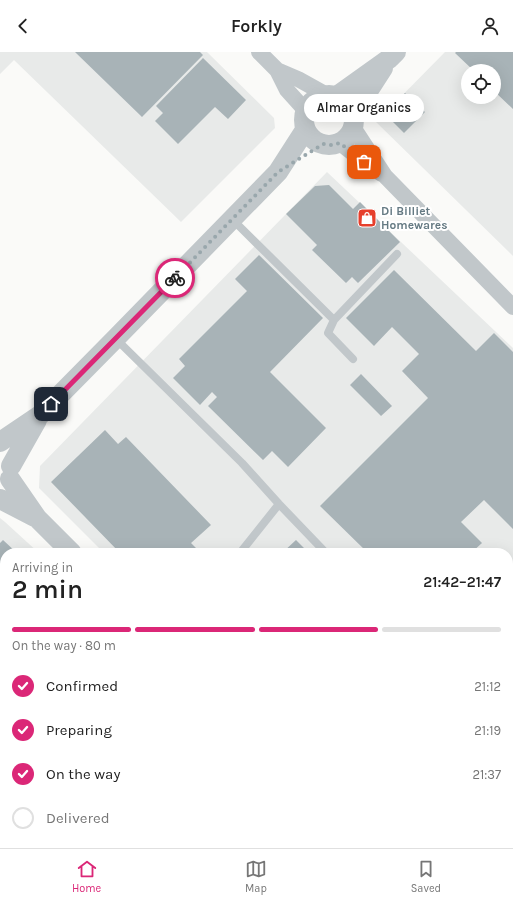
<!DOCTYPE html>
<meta charset="utf-8">
<style>
body{margin:0;font-family:Karla,sans-serif;background:#f6f6f6;color:#222;height:100vh;display:flex;flex-direction:column;font-size:15px;white-space:nowrap}
*{box-sizing:border-box;margin:0}
p{font-size:13px;color:#767676}
.icon{flex:none;width:22px;height:22px;fill:none;stroke:currentColor;stroke-width:2;stroke-linecap:round;stroke-linejoin:round}
.map{position:relative;flex:1;overflow:hidden}
.sheet{position:absolute;left:0px;top:496px;width:513px;height:300px;display:flex;flex-direction:column;background:#fff;border-radius:16px 16px 0 0;box-shadow:0 4px 16px #0002}
.sheet>*{flex:none}
.fabs{position:absolute;left:461px;top:12px;display:grid;gap:8px}
.fabs a{display:grid;place-items:center;width:40px;height:40px;border-radius:50%;background:#fff;box-shadow:0 4px 16px #0002;font-size:20px}
.pin{position:absolute;display:grid;place-items:center;width:34px;height:34px;color:#fff;margin:-17px;border-radius:8px;box-shadow:0 2px 6px #0006}
.courier{position:absolute;display:grid;place-items:center;width:40px;height:40px;margin:-20px;border:3px solid #db2777;border-radius:50%;background:#fff;color:#222;box-shadow:0 1px 5px #0007}
.bubble{position:absolute;height:28px;border-radius:14px;background:#fff;box-shadow:0 4px 16px #0002;font-size:13px;font-weight:600;line-height:28px;text-align:center}
.overview em{font-style:normal;font-weight:600}
.overview div{display:flex;flex-direction:column-reverse}
.overview{display:flex;align-items:center;justify-content:space-between;height:68px;padding:0 12px}
h1{font-size:26px;font-weight:600;line-height:30px}
.bar{display:grid;grid-template-columns:repeat(4,1fr);gap:6px 4px;align-content:center;height:48px;padding:0 12px}
.bar i{height:5px;border-radius:3px;background:#e0e0e0}
.bar .current{background:#db2777}
.bar p{grid-column:span 4}
ol{padding:0 12px;list-style:none}
li{display:flex;align-items:center;gap:12px;height:44px}
li p{margin-inline-start:auto}
li .icon{padding:4px;border-radius:50%;background:#db2777;color:#fff;stroke-width:4}
li:last-child{color:#767676}
li i{width:22px;height:22px;border:2px solid #e0e0e0;border-radius:50%}
header{display:flex;justify-content:space-between;align-items:center;height:52px;padding:0 12px;background:#fff;font-size:18px;font-weight:600}
.menu{display:flex;justify-content:space-around;align-items:center;height:56px;border-top:1px solid #e0e0e0;background:#fff;font-size:11px;color:#767676}
.menu a{display:grid;justify-items:center;gap:2px}
.menu .current{color:#db2777}
.map>svg:first-child{display:block}
</style>
<header><svg class="icon" aria-label="back" viewBox="0 0 24 24"><path d="M15 5l-7 7 7 7"/></svg>Forkly<svg class="icon" aria-label="person" viewBox="0 0 24 24"><circle cx="12" cy="8" r="4"/><path d="M4 21q1-7 8-7t8 7"/></svg></header>
<div class="map">
<svg width="513" height="796" viewBox="0 0 513 796">
<rect width="100%" height="100%" fill="#fafaf8"/>
<path fill="#e8eae9" fill-rule="evenodd" d="M0,0H207L274,66L275,76L181,170L14,8L0,22Z
M445,0H513V204L376,70ZM468,19H494V45H468Z
M327,120L513,296V592L508,597V501H104L39,436L40,414Z
M0,466L5,470L39,501H5V791H187L182,796H0Z"/>
<path fill="#a8b3b7" d="M75,0H200L203,3L142,65Z
M456,0H513V57L494,39V19H474L455,1Z
M203,6L246,48L228,67L215,55L178,92L155,69L163,61L156,54Z
M405,41L425,60L404,81L385,62Z
M329,133L353,157L360,150L400,190L358,231L352,225L346,231L312,198L317,193L286,162L315,134Z
M259,203L323,266L270,320L326,376L288,415L272,399L263,408L208,354L217,345L212,340L200,353L173,326L185,314L179,307L247,239L235,227Z
M394,218L476,299L494,281L513,300V477L484,448L461,470L482,491L471,501H368L320,454L428,346L402,319L419,302L392,275L374,294L346,266Z
M361,322L392,354L381,364L350,333Z
M105,378L118,392L126,385L211,473L191,491L201,501H120L51,430Z
M3,488L17,501H5V626L0,621V491Z
M296,488L309,501H282Z
M508,558L513,563V574L508,579Z
M513,707V742L508,737V713Z
M508,770L513,775V787L508,792Z
M12,791H72L77,796H7Z
M242,791H247L252,796H237Z
M267,791H301L296,796H273Z
M465,791H484L480,796H470Z"/>
<g fill="none" stroke-linecap="round" stroke-linejoin="round">
<path stroke="#c1c7ca" stroke-width="8" d="M232,167L334,268L328,281L353,307
M334,268L397,202
M116,287L242,411L279,452L326,501
M240,501L279,452"/>
<path stroke="#c1c7ca" stroke-width="16" d="M259,0L277,18L287,38L305,58
M277,18L298,27L325,42
M353,75L385,124L513,255
M340,91L364,110L382,122
M508,647L513,642"/>
<path stroke="#c1c7ca" stroke-width="20" d="M304 68a25 25 0 1 1 50 0a25 25 0 1 1-50 0Z
M337,44L390,6L396,0
M354,61L383,16
M0,390L40,363L116,286L278,120L305,78
M11,414L37,368
M10,427L37,466L72,501
M0,447L35,465
M345,791V796
M389,796V791"/>
</g>
<g fill="none" stroke-linecap="round" stroke-linejoin="round">
<path stroke="#99a7ac" stroke-width="4" stroke-dasharray="0 7.2" d="M175,226L278,120L323,92L332,93L340,91L364,110"/>
<path stroke="#db2777" stroke-width="5" d="M51,352L175,226"/>
</g>
<defs>
<symbol id="shop-square" viewBox="-11 -11 22 22"><rect x="-9" y="-9" width="18" height="18" rx="4" fill="#e63f2c" stroke="#fff"/><path d="M-5-2.5h2.3a2.7 3.5 0 0 1 5.4 0H5L5.5 6h-11ZM-1.5-2.5h3a1.5 2.3 0 0 0-3 0Z" fill="#fff"/></symbol>
</defs>
<g fill-rule="evenodd">
<use href="#shop-square" x="356" y="155" width="22" height="22"/>
</g>
<g text-anchor="middle" stroke-width="4" stroke-linejoin="round" paint-order="stroke">
<g font-size="12" font-weight="bold" fill="#657a83" stroke="#fff" text-anchor="start">
<text x="381" y="163">Di Billiet<tspan x="381" dy="14">Homewares</tspan></text>
</g>
</g>
</svg>
<div class="fabs">
<a><svg class="icon" aria-label="locate" viewBox="0 0 24 24"><circle cx="12" cy="12" r="6"/><path d="M12 2v4M12 18v4M2 12h4M18 12h4"/></svg></a>
</div>
<div class="pin" style="left:364px;top:110px;background:#ea580c"><svg class="icon" aria-label="bag" viewBox="0 0 24 24"><path d="M5 8h14l-1 12H6zM9 8a3 3 0 0 1 6 0"/></svg></div>
<div class="pin" style="left:51px;top:352px;background:#1f2937"><svg class="icon" aria-label="home" viewBox="0 0 24 24"><path d="M3 11l9-7 9 7M6 9v11h12V9"/></svg></div>
<div class="courier" style="left:175px;top:226px"><svg class="icon" aria-label="bike" viewBox="0 0 24 24"><circle cx="6" cy="16" r="4"/><circle cx="18" cy="16" r="4"/><path d="M6 16l4-8h5l3 8M10 8l3 8H6M13 5h3"/></svg></div>
<div class="bubble" style="left:304px;top:42px;width:120px">Almar Organics</div>
<section class="sheet">
<div class="overview"><div><h1>2 min</h1><p>Arriving in</p></div><em>21:42–21:47</em></div>
<div class="bar"><i class="current"></i><i class="current"></i><i class="current"></i><i></i><p>On the way · 80 m</p></div>
<ol>
<li><svg class="icon" aria-label="check" viewBox="0 0 24 24"><path d="M5 12l5 5 9-10"/></svg>Confirmed<p>21:12</p></li>
<li><svg class="icon" aria-label="check" viewBox="0 0 24 24"><path d="M5 12l5 5 9-10"/></svg>Preparing<p>21:19</p></li>
<li><svg class="icon" aria-label="check" viewBox="0 0 24 24"><path d="M5 12l5 5 9-10"/></svg>On the way<p>21:37</p></li>
<li><i></i>Delivered</li>
</ol>
</section>
</div>
<nav class="menu">
<a class="current"><svg class="icon" aria-label="home" viewBox="0 0 24 24"><path d="M3 11l9-7 9 7M6 9v11h12V9"/></svg>Home</a>
<a><svg class="icon" aria-label="map" viewBox="0 0 24 24"><path d="M3 6l6-2 6 2 6-2v14l-6 2-6-2-6 2zM9 4v14M15 6v14"/></svg>Map</a>
<a><svg class="icon" aria-label="saved" viewBox="0 0 24 24"><path d="M7 4h10v16l-5-4-5 4z"/></svg>Saved</a>
</nav>
